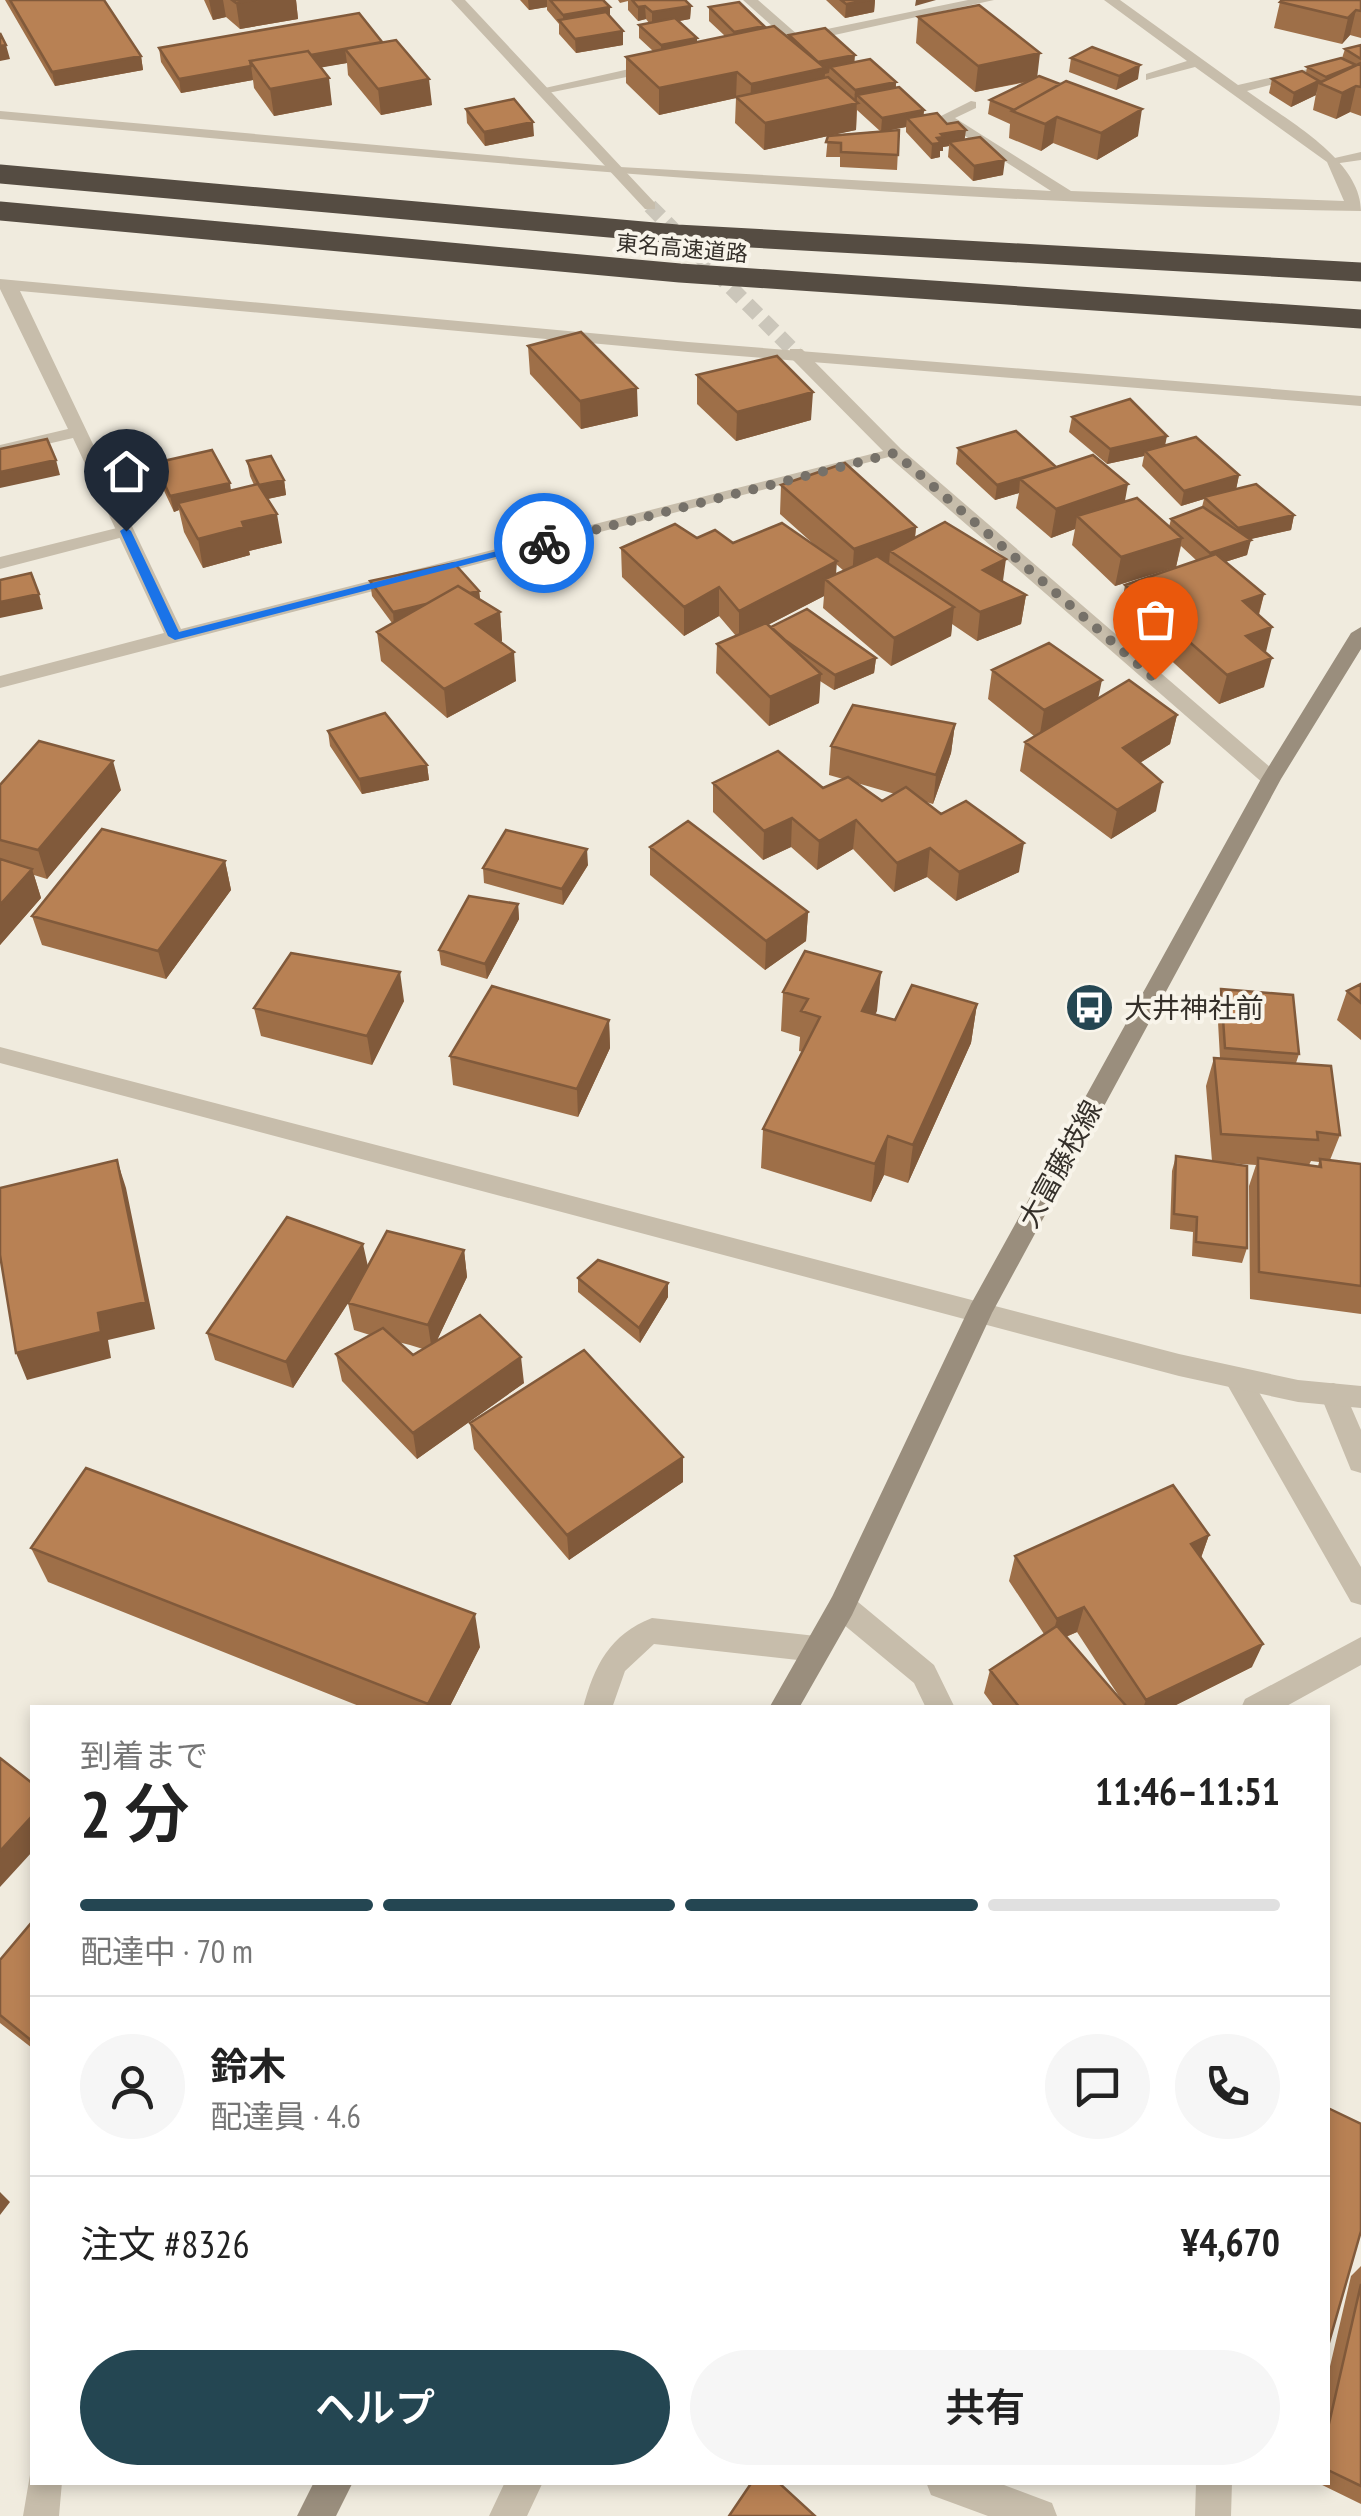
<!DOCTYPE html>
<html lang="ja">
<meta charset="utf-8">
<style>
body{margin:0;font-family:"PT Sans Narrow","Noto Sans JP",sans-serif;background:#f6f6f6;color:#222;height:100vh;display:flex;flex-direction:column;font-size:38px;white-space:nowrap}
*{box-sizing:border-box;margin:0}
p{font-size:32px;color:#767676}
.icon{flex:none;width:55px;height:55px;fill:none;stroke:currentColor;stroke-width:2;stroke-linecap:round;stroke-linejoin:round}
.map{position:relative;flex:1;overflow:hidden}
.side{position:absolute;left:30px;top:1705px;width:1300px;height:780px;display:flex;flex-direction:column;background:#fff;border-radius:0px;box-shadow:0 5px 15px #0003}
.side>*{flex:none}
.pin{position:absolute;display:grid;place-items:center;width:85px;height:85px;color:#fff;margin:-102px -42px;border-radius:50% 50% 50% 0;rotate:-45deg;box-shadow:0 0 10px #0007}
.pin .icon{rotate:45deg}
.courier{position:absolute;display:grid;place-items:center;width:100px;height:100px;margin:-50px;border:8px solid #1a73e8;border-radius:50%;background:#fff;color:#222;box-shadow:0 2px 12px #0007}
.head em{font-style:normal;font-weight:600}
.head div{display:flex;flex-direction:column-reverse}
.head{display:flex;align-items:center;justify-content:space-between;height:170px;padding:0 50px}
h1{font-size:65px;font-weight:600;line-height:75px}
.bar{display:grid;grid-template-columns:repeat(4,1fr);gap:15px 10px;align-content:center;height:120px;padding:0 50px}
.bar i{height:12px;border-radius:8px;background:#e0e0e0}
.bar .active{background:#244652}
.bar p{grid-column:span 4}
.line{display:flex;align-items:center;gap:25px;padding:0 50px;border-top:2px solid #e0e0e0}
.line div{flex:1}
.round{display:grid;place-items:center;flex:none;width:105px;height:105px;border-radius:52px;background:#f6f6f6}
.action{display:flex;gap:20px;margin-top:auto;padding:20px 50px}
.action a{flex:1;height:115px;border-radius:60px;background:#244652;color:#fff;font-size:40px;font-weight:600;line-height:115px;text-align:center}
.action a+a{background:#f6f6f6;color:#222}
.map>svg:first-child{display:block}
</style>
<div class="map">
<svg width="1361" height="2516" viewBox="0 0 1361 2516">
<rect width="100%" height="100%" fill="#f0ebde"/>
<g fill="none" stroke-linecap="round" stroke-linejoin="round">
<path stroke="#cbc6ba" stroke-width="15" stroke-dasharray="15 8" stroke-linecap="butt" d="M650,206L796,353"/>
<path fill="#c7bdab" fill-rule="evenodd" d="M1361,152V160L1333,164L1326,160Z
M125,526L134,531L131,535L0,569V557Z
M1237,1367L1246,1370L1361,1567V1605L1351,1602L1228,1386L1224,1378L1228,1370Z
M1333,1383L1342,1386L1361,1430V1473L1351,1470L1320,1394L1324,1386Z
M1361,1637V1665L1283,1708H1241L1245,1699Z
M926,2482H996L1052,2503L1057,2516H988L931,2495Z"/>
<path fill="#c7bdab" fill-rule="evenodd" d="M743,0H758L798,35L968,0H994L798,43L790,42Z
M1104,0H1120L1238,85L1308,69V75L1247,91C1285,119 1361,159 1361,211C906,203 453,160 0,119V111L620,167L1051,191L937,118L971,101L976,102V108L955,118L1071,191L1344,201L1327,162L1195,67L1146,80V74L1187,61Z
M656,63L661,64V70L543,94L536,90Z
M0,279L688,342L1361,396V406L688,352L20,291L181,629L895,448L904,453L0,688V676L164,633L73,438L0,455V445L68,429L0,289Z
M842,1593L852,1597L934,1665L955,1708H926L914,1683L832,1615L828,1606L832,1597Z
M652,1618L816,1636L826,1640L830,1649L826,1658L816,1662L654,1644L625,1671L612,1708H583C594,1666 610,1634 652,1618Z
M31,2469L32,2482H62L59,2516H23Z
M505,2482H543L527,2516H489Z
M1196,2482H1232L1231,2516H1195Z"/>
<path fill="#c7bdab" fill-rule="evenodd" d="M451,0H465L655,203V209H645Z
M790,349H802L901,449L1278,774V784H1264L889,457L790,357Z
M0,1047L1179,1354L1298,1380L1361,1386V1408L1298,1402L1179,1376L0,1063Z"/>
<path fill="#9a8e7d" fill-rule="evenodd" d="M1361,627V649L1281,779L992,1313L852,1615L799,1708H769L832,1597L971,1304L1261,779L1351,633Z
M314,2482H353L336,2516H297Z"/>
<path stroke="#554c42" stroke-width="19" d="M0,174L677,234L1361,272
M0,211L680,273L1361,319"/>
</g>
<path fill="#9e6f48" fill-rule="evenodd" d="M5,0H104L141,56L143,70L55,86Z
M204,0H296L298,19L240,29L226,17L213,20Z
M520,0H603L610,16L623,31V45L576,53L559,34V24L547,10V7L529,10Z
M618,0H685L691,6L690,19L679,21L697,42L725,36L709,21V7L764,26V28L789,39V35L855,62L896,82V87L924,110L923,115L947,124L1003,175L973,181L948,157L949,146L943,147V151H940V157L931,159L906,132V127L890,130H899L897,170L840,167V157H826L828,136L764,150L735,123L736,98L659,115L626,83V57L653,51L639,38V25L649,23L646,19L638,21L628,10V1L620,3ZM857,110L880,131L831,135L856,130Z
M826,0H875L874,12L845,18Z
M1361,0V38L1350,35L1342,44L1274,28L1280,2Z
M359,13L432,105L381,115L348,75L347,63L321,67L332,105L274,116L254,88L253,80L181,93L161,62L159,48Z
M918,17L1037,76L1138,136L1097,160L1053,143L1041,151L1009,138L1010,124L988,114L990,100L1027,82L975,92L916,43Z
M1361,45V116L1350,112L1336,119L1313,110L1317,88L1316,95L1291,107L1269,93L1272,79L1306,73L1307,67L1342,58L1345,49Z
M1071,58L1138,79L1116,90L1069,72Z
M466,109L534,136L485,146L467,123Z
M528,346L638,416L581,429L530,374Z
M697,375L811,420L736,441L697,404Z
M1072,417L1165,446L1239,475L1236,489L1294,515L1291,530L1250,539L1247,555L1225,562L1264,594L1259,615L1265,653L1264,687L1219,704L1120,614L1125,585L1197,561L1181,546L1176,567L1115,586L1072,545L1075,529L1051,538L1016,508L1019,493L995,500L956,464L958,448L1056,467L1125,502L1169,527L1171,519L1202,507L1204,499L1181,506L1142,466L1144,456L1107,464L1069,432Z
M247,461L284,480L286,495L268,499L282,543L249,551L250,555L203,568L184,532L179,510L174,512L158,478L155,463L231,490L254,485L250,476Z
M781,485L916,527L915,538L1003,582L1026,595L1021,624L977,641L952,624L951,636L891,666L823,608L824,596L768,625L771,627L876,658L874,673L834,690L820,681L819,703L769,726L716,673L717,644L736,636L719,616L684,636L622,577L621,548L697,538L733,543L818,548L780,514ZM836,564L844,571L836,574Z
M370,581L479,591L480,600L500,612L502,641L500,642L516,681L447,718L381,661L377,632L392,623L372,596Z
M992,670L1098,699L1177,715L1170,744L1140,763L1156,811L1111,839L1020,771L1025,742L1034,736L988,699Z
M955,724L951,753L933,804L926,802L1019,872L956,901L927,877L894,892L853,849L817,870L791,847L763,860L713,812V783L823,788L843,779L829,775L831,746ZM857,783L895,794L882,801Z
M328,731L427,765L429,780L362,794L330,746Z
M0,785L121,790L47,879L34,875L41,898L0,945Z
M650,847L808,912L806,941L765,970L650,875Z
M225,861L231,890L166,979L42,945L32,916Z
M588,865L563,905L484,883L483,868Z
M518,904L519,919L487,979L441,965L439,950Z
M881,972L875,1015L895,1020L977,1004L971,1043L908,1183L884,1175L871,1202L761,1168L763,1129L803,1052L799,1051L800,1037L781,1031L783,992Z
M1361,984V1040L1337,1020L1347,991Z
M1221,989L1299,1054L1296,1063L1340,1135L1330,1160L1361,1164V1314L1250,1299L1249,1186L1256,1165L1227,1163L1247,1248L1242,1263L1192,1256L1193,1232L1170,1229L1172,1171L1176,1156L1212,1161L1206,1086L1214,1058H1220L1217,1004ZM1311,1161L1319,1162L1318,1166L1309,1165Z
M404,1001L372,1065L261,1036L254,1008Z
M609,1020L610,1048L578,1117L453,1085L450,1056Z
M464,1250L467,1277L437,1340L524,1383L417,1459L342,1381L336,1354L370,1335L354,1330L348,1303L351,1298L293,1388L215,1360L207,1333L368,1267ZM398,1342L410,1345L423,1349L413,1355Z
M578,1278L668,1297L640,1343L578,1292Z
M470,1423L683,1457V1482L569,1560L474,1449Z
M1209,1535L1201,1558L1252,1667L1170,1708H995L984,1693L990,1670L1044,1634L1009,1581L1015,1556ZM1077,1632L1124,1704L1066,1637Z
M31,1548L480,1647L449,1708H364L48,1582Z
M32,1922V2048L0,2023V1960Z
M1361,2266V2504L1316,2482H1328V2375L1351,2276Z"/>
<path fill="#815a3b" d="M209,0H223L226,17L213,20Z
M256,0H296L298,19L240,29L236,3Z
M528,0H547V7L529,10Z
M869,0H875L874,12L845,18L846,4Z
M916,0H936L915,6Z
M645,6L646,19L638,21V7Z
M691,6L690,19L652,26V12Z
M610,7V21L563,25V15Z
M1356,10L1350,35L1342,44L1348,18Z
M623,31V45L576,53L575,39Z
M697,38V52L661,59V45Z
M6,45L10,59L0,61V46Z
M345,49L347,63L262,78L253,66Z
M1040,53L1037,79L975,92L978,66Z
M855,55L854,68L830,67L829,73L825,74L823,95L750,111L751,84L818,62Z
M141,56L143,70L55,86L52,72Z
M1140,65L1138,79L1116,90L1119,76Z
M251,66L253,80L181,93L179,79Z
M737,72L736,98L659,115V88Z
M329,78L332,105L274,116L270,89Z
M429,79L432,105L381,115L378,89Z
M1319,81L1316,95L1291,107L1294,93Z
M896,82L895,96L857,95L856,130L764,150L765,123L854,104L855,90Z
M1356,86L1350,112L1336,119L1342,93Z
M1142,109L1138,136L1097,160L1101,133Z
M924,110L923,124L907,118L906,127L881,132L882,118Z
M1057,117L1053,143L1041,151L1045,124Z
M533,122L534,136L485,146L484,132Z
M966,130L964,144L949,142V146L943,147V151H940V157L931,159L932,144L941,134Z
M1005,160L1003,175L973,181L974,166Z
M637,388L638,416L581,429L580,401Z
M813,392L811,420L736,441L737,412Z
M1167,436L1164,451H1145L1144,456L1107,464L1110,449Z
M56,460L60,475L0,488V472Z
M1056,467L1020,479L1019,493L995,500L997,485Z
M1239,475L1236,490L1204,497V499L1181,506L1184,491Z
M284,480L286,495L262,500L259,485Z
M230,483L232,498L178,503L179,510L174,512L170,496Z
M1128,484L1123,512L1077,516L1075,529L1051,538L1056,509Z
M277,514L282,543L249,551L250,555L203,568L198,539L242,522Z
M1294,515L1291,530L1234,543L1238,528Z
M916,527L913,555L890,551L889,564L852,578L854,549Z
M1182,538L1176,567L1115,586L1121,557Z
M1251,540L1247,555L1206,568L1210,553Z
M1006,559L1002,588L983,570Z
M837,561L835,588L825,579L824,596L739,640V611Z
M719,587V616L684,636V607Z
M479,591L481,606L394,627L393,612Z
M39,594L43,609L0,618V602Z
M1264,594L1256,623L1243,601Z
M1026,595L1021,624L977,641L980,612Z
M954,607L951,636L891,666L894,638Z
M500,612L502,641L479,653L476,624Z
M1272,627L1265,656L1246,636Z
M514,652L516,681L447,718L444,689Z
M876,658L874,673L834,690L835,675Z
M1272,658L1264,687L1219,704L1227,675Z
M821,674L819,703L769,726L770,697Z
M1102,680L1096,709L1039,739L1044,710Z
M1177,715L1170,744L1117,777L1123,748Z
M955,724L951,753L933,804L936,775Z
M113,761L121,790L47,879L38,850Z
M427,765L429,780L362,794L359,779Z
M1162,782L1156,811L1111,839L1117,810Z
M792,818L791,847L763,860L764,831Z
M856,820L853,849L817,870L819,841Z
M1024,843L1019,872L956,901L959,872Z
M930,848L927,877L894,892L897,863Z
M587,849L588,865L563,905L562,889Z
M225,861L231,890L166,979L158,951Z
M32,869L41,898L0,945V905Z
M518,904L519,919L487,979L485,964Z
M808,912L806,941L765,970L766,941Z
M400,972L404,1001L372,1065L367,1036Z
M881,972L877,1011L858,1050L862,1011Z
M977,1004L971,1043L908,1183L913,1145Z
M609,1020L610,1048L578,1117L577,1089Z
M888,1136L884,1175L871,1202L875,1164Z
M117,1160L126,1188L155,1329L108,1340L111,1358L27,1380L16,1353L98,1313Z
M363,1244L369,1271L293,1388L286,1362Z
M464,1250L467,1277L432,1351L428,1325Z
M668,1283V1297L640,1343L639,1328Z
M521,1357L524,1383L417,1459L413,1433Z
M683,1457V1482L569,1560L567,1535Z
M1209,1535L1200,1560L1191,1544Z
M1084,1607L1077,1632L1050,1643L1057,1619Z
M475,1614L480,1647L449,1708H429L428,1704Z
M1263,1644L1252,1667L1170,1708H1143L1146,1700Z
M32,1816V1852L0,1887V1851Z
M0,2192L10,2202L0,2215Z"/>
<path fill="#b88154" stroke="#815a3b" stroke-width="2.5" d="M10,0H104L141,56L52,72Z
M232,0H256L236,3Z
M550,0H603L610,7L563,15Z
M632,0H685L691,6L652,12L645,6L638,7Z
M841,0H869L846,4Z
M1282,0H1361V11L1356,10L1348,18L1280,2Z
M739,2L764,26L734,32L709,7Z
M979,5L1040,53L978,66L918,17Z
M606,12L623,31L575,39L559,20Z
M359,13L382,42L311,55L308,51L250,61L251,66L179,79L159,48Z
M675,18L697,38L661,45L639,25Z
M774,26L825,68L751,84L737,72L659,88L626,57Z
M825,28L855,55L818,62L789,35Z
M0,33L6,45L0,46Z
M396,40L429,79L378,89L345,49Z
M1361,45V59L1345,49Z
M1092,47L1140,65L1119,76L1071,58Z
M308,51L329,78L270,89L250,61Z
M1341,58L1356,65L1326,77L1307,67Z
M870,59L896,82L855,90L830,67Z
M1361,63V87L1356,86L1342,93L1319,83Z
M1302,71L1319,81L1294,93L1272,79Z
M1039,76L1060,84L1014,110L990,100Z
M828,77L858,103L765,123L736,97Z
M1066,81L1142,109L1101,133L1057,117L1045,124L1012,111Z
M899,87L924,110L882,118L857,95Z
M514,99L533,122L484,132L466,109Z
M937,113L947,124L958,122L966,130L941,134L944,137L937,138L941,143L932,144L907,118Z
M899,130L898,155L841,152V143L826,142L828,136Z
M980,137L1005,160L974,166L949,142Z
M581,332L637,388L580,401L528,346Z
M777,356L813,392L737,412L697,375Z
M1130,399L1167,436L1110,449L1072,417Z
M1016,431L1056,467L997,485L958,448Z
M1196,437L1239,475L1184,491L1145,451Z
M47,439L56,460L0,472V449Z
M212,450L230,483L170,496L155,463Z
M1093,455L1128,484L1056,509L1020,479Z
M271,456L284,480L259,485L247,461Z
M845,463L916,527L854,549L781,485Z
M258,484L277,514L242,522L244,527L198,539L178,503Z
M1256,484L1294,515L1238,528L1204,497Z
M1137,498L1182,538L1121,557L1077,516Z
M1203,507L1251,540L1210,553L1171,519Z
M945,522L1006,559L983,570L1026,595L980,612L890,551Z
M782,523L837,561L739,611L719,587L684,607L621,548L675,524L697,538L715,530L733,543Z
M1216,554L1264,594L1243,601L1272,627L1246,636L1272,658L1227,675L1125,585Z
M877,556L954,607L894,638L825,579Z
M454,563L479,591L470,593L458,586L426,604L393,612L370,581Z
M31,573L39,594L0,602V580Z
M458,586L500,612L476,624L514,652L444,689L377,632Z
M807,609L876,658L835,675L785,640L771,627Z
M766,623L821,674L770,697L717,644Z
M1049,643L1102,680L1044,710L992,670Z
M1129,680L1177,715L1123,748L1162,782L1117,810L1025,742Z
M853,705L955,724L936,775L831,746Z
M385,713L427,765L359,779L328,731Z
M39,741L113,761L38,850L0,840V785Z
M778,751L823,788L848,777L882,801L906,787L941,814L966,801L1024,843L959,872L930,848L897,863L856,820L819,841L792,818L764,831L713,783Z
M688,821L808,912L766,941L650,847Z
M102,829L225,861L158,951L32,916Z
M506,830L587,849L562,889L483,868Z
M0,859L32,869L0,905Z
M469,896L518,904L485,964L439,950Z
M805,951L881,972L862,1011L895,1020L912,985L977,1004L913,1145L888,1136L875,1164L763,1129L820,1017L801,1011L808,999L783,992Z
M291,953L400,972L367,1036L254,1008Z
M1361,984V1003L1347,991Z
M492,986L609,1020L577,1089L450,1056Z
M1221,989L1293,995L1299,1054L1225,1048Z
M1214,1058L1331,1066L1340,1135L1317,1132L1318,1140L1221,1134Z
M1176,1156L1247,1166V1248L1196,1242L1197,1217L1174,1214Z
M1258,1158L1321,1167L1320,1159L1361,1164V1286L1259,1272Z
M117,1160L146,1302L98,1313L101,1332L16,1353L0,1255V1188Z
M287,1217L363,1244L286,1362L207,1333Z
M387,1231L464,1250L428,1325L348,1303Z
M598,1260L668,1283L639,1328L578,1278Z
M480,1315L521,1357L413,1433L336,1354L383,1328L413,1355Z
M584,1350L683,1457L567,1535L470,1423Z
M86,1468L475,1614L428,1704L31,1548Z
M1173,1485L1209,1535L1191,1544L1263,1644L1146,1700L1084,1607L1057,1619L1015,1556Z
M1057,1626L1127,1707L1020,1708L990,1670Z
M0,1758L32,1783V1816L0,1851Z
M32,1922V2041L0,2015V1960Z
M1328,2108L1361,2124V2231L1328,2346Z
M1361,2284V2486L1328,2470V2428Z
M752,2482H778L815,2516H729Z"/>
<path fill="#1a73e8" d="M126,527L131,531L179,632L544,539L550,543L175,640L168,636L120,531Z"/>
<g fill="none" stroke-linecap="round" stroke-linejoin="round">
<path stroke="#767169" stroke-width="10" stroke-dasharray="0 18" d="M544,543L895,453L1155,679"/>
</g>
<defs>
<symbol id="bus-disc" viewBox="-11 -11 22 22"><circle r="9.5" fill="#244652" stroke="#f8f4ea"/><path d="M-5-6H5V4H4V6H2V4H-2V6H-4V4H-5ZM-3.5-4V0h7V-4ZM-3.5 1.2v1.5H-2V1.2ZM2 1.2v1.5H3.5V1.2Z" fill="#fff"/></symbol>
</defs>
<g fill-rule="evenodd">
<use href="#bus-disc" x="1062" y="980" width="55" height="55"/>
</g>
<g text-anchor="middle" stroke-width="8" stroke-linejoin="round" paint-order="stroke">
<g font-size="22" fill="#35302a" stroke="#f8f4ea">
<text transform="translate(682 248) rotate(5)" y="8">東名高速道路</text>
</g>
<g font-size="28" fill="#35302a" stroke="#f8f4ea" text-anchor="start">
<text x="1124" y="1018">大井神社前</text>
</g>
<g font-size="28" fill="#35302a" stroke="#f8f4ea">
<text transform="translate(1060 1164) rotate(-61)" y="10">大富藤枝線</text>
</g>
</g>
</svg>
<div class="pin" style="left:1155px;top:679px;background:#ea580c"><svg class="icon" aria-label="bag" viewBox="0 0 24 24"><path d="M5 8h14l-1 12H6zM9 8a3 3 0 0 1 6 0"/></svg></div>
<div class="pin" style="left:126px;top:531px;background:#1f2937"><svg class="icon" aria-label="home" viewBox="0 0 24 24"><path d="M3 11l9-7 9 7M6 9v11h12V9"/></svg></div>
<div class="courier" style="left:544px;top:543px"><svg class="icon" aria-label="bike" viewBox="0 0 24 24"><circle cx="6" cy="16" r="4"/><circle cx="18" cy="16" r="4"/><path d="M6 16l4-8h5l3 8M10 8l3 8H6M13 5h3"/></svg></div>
<section class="side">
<div class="head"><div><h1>2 分</h1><p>到着まで</p></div><em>11:46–11:51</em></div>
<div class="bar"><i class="active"></i><i class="active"></i><i class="active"></i><i></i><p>配達中 · 70 m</p></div>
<div class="line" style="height:180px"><a class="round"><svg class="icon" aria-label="person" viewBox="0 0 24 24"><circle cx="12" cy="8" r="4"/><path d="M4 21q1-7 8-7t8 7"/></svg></a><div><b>鈴木</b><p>配達員 · 4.6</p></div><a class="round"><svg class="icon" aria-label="chat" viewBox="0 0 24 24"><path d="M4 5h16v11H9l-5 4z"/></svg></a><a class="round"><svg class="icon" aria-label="phone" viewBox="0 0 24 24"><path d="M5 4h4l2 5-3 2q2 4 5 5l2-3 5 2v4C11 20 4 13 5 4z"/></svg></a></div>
<div class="line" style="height:130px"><div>注文 #8326</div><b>¥4,670</b></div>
<div class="action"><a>ヘルプ</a><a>共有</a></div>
</section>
</div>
